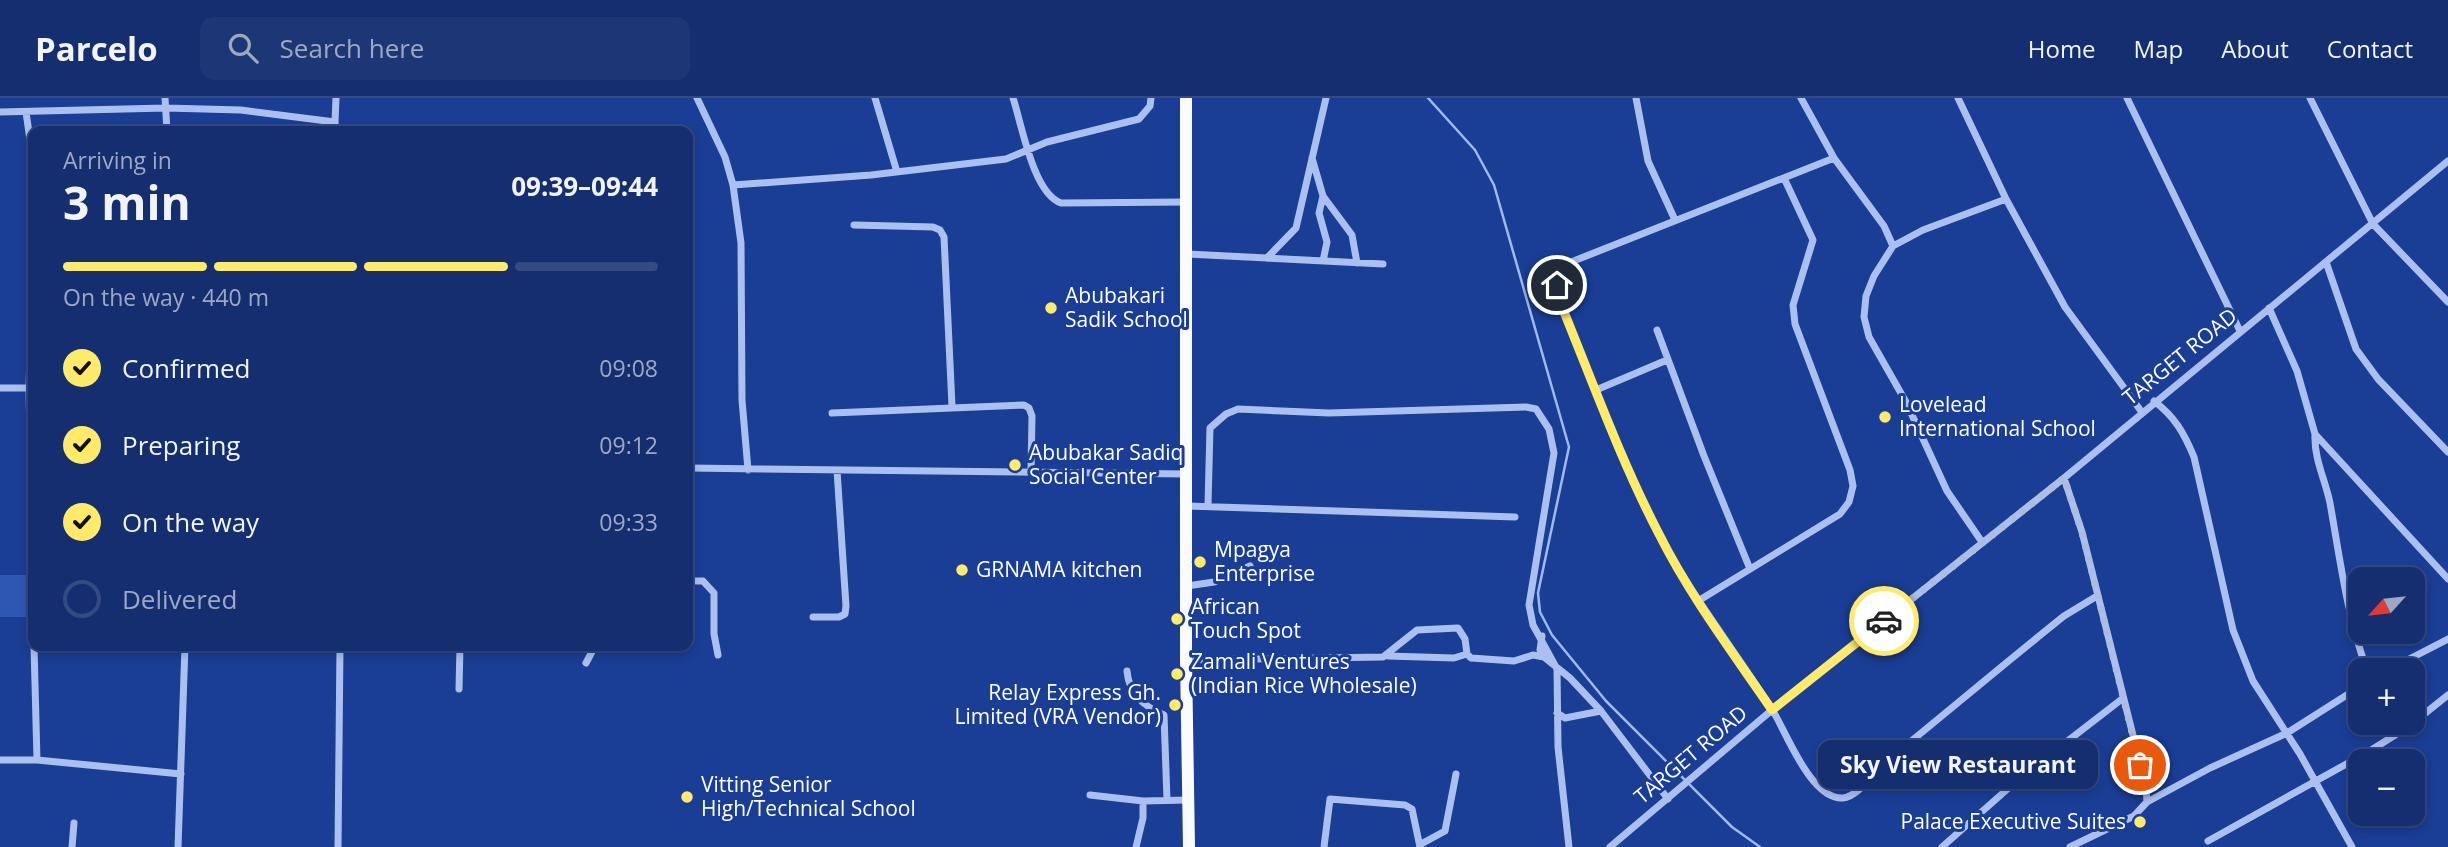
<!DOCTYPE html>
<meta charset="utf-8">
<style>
body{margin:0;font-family:"Open Sans",sans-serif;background:#1d3675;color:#f1f3f6;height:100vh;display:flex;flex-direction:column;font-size:26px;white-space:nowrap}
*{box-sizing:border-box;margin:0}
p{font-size:23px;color:#9da8c3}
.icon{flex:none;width:38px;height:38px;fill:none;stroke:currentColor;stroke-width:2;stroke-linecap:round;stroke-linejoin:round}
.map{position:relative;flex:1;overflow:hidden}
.sheet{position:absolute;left:28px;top:28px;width:665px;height:525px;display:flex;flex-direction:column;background:#142e70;border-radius:14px;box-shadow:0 4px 10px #0003,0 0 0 2px #334a83}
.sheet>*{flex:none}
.needle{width:46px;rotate:243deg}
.tools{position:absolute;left:2348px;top:469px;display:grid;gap:14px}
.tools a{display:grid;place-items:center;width:77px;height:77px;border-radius:14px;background:#142e70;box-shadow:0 4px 10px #0003,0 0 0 2px #334a83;font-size:35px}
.pin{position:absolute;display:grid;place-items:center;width:60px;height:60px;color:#fff;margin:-30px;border:4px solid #fff;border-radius:50%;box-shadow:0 2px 7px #0007}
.courier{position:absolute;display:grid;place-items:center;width:70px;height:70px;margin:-35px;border:5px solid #ffea6a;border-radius:50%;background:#fff;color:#222;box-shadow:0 2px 9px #0007}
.bubble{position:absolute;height:49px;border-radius:14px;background:#142e70;box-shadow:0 4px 10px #0003,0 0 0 2px #334a83;font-size:23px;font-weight:700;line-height:49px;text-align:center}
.overview em{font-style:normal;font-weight:700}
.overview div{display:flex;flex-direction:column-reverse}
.overview{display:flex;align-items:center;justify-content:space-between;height:119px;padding:0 35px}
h1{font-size:46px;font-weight:700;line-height:52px}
.bar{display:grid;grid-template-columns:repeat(4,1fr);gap:10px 7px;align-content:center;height:84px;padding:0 35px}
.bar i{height:9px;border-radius:5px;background:#334a83}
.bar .on{background:#ffea6a}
.bar p{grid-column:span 4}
ol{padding:0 35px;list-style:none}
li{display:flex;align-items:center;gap:21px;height:77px}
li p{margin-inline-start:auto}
li .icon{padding:7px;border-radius:50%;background:#ffea6a;color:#111;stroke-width:4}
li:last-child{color:#9da8c3}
li i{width:38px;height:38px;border:4px solid #334a83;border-radius:50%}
header{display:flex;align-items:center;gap:42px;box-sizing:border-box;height:98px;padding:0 35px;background:#142e70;border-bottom:2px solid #334a83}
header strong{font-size:33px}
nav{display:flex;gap:38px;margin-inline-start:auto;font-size:24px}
.search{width:490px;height:63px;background:#1d3675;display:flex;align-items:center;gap:18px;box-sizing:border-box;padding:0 24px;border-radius:14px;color:#9da8c3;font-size:26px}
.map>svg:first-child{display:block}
</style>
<header>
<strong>Parcelo</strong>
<div class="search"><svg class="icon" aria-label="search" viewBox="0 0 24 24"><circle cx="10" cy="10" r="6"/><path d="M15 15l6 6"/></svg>Search here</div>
<nav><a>Home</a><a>Map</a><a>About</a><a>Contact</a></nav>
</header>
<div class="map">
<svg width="2448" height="749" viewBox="0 0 2448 749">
<rect width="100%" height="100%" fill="#1a3d95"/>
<path fill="#2e56b3" d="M0,477H29L30,519H0Z"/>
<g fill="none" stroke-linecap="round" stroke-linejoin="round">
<path stroke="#9fb9f2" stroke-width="2.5" d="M1428,0L1475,52L1494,87L1569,349L1538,495L1540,514L1552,537L1606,603L1732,729L1760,749"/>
<path stroke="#acc0f0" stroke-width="7" d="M165,0L167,33
M697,0L725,59L733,87L741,145L742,302L748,372
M875,0L897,74
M1013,0C1022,27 1033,95 1061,105L1187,104
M1636,0L1648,63L1675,122
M1801,0L1834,60L1884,128L1893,148
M1958,0L2006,101L2065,209L2141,313
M2127,0L2240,233
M2310,0L2373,126L2448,204
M0,14L166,10L241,12L335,24L336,33
M26,14L33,63
M335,24L336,0
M1312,60L1323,98L1319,115L1327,144L1323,163
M1834,60L1571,164C1557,177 1556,186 1560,204C1592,282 1620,364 1660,439C1693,500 1736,554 1773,613C1786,634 1811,702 1843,700C1858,699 1876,672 1887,663C1946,615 2004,566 2064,518L2097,498
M733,87L871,77L1006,61L1047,44L1139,21L1150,8L1151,0
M1323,98L1352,137L1357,165
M854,127L933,129L940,132L944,139L952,308
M33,140L29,290L33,496
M1187,156L1383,166
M1267,160L1296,130L1326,0
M2326,164L2356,251L2378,281L2448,354
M2269,210L2297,273L2315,336L2448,481
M1657,232L1704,358L1750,471
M0,290H31
M1596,292L1667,262
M2154,303C2175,319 2184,335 2194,359L2233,532L2253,583L2300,656L2352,749
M832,315L1024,307L1029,310L1032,318L1031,374
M2315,337C2314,361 2325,381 2330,405C2340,461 2347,518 2367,572
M688,370L1187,376
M2064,380L2082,434L2146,689L2147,704L2134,718L2070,749
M1208,407L1210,330L1226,316L1238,311L1329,315L1526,309L1536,311L1549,331L1554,355L1529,507L1533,527L1557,571L1558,649L1569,749
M1187,408L1515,419
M1982,444L1947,393L1906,304L1869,239L1864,219L1866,198L1874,178L1893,148L1923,132L2006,101
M688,483H703L714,495V536L718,557
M1187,488L1214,484L1250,468
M1698,503L1840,416L1849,404L1853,388L1850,372L1795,226L1793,207L1813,142L1784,80
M813,519H839L845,516L846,508L837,372
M1542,538L1540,552L1544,559L1570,580L1601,613L1668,701
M34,548L37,662
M1388,558L1454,560L1467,556
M1186,562L1383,559L1417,532L1458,530L1465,541L1467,556L1471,560L1514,563L1533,557L1544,559
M586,565L595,548
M2388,572L2448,541
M1127,573C1129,596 1143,608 1164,617L1167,702
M459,591L460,548
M1557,615L1565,620L1601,613
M0,662H37L181,676
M1090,697L1143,703L1188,702
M2147,704L2210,670L2287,635L2361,588
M2208,743L2368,654L2408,629L2448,597
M1421,746L1445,733L1456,676
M72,749L74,725
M178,749L185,548
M338,749L340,548
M1136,749L1143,720V703
M1324,749L1330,701L1405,707L1412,711L1420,749
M1610,749L1772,612L2064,380L2448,63
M1942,749L2021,679L2122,601"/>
<path stroke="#fafbff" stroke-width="12" d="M1186,0V562L1189,749"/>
</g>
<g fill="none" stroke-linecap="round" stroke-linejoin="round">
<path stroke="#afbbda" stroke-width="7" stroke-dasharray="0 12.6" d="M1884,523L2064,380L2082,434L2140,667"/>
<path stroke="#ffea6a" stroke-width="9" d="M1557,187L1560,204C1592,282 1620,361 1659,436C1690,498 1733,555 1772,612L1884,523"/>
</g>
<g fill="#ffea6a" stroke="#1a3d95" stroke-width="2.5">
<circle cx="1051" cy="210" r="7"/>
<circle cx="1885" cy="319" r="7"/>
<circle cx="1015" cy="367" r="7"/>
<circle cx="1200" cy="464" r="7"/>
<circle cx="962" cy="472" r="7"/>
<circle cx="1177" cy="521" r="7"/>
<circle cx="1177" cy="576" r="7"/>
<circle cx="1175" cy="607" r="7"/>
<circle cx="687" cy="699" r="7"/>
<circle cx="2140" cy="724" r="7"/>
</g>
<g text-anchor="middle" stroke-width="6" stroke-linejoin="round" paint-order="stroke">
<g font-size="21" fill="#fff" stroke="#1a3d95" text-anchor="start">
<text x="1065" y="205">Abubakari<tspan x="1065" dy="24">Sadik School</tspan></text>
<text x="1899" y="314">Lovelead<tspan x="1899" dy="24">International School</tspan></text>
<text x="1029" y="362">Abubakar Sadiq<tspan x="1029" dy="24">Social Center</tspan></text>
<text x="1214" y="459">Mpagya<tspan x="1214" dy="24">Enterprise</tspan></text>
<text x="976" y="479">GRNAMA kitchen</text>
<text x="1191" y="516">African<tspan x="1191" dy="24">Touch Spot</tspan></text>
<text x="1191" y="571">Zamali Ventures<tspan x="1191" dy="24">(Indian Rice Wholesale)</tspan></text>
<text x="1161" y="602" text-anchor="end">Relay Express Gh.<tspan x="1161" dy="24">Limited (VRA Vendor)</tspan></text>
<text x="701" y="694">Vitting Senior<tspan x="701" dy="24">High/Technical School</tspan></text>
<text x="2126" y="731" text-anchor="end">Palace Executive Suites</text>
</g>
<g font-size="21" fill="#fff" stroke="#1a3d95">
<text transform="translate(2180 259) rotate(-39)" y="7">TARGET ROAD</text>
<text transform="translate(1691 657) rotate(-40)" y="7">TARGET ROAD</text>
</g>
</g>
</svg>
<div class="tools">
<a><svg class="needle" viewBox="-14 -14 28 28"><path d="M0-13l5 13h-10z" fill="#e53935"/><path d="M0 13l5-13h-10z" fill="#9da8c3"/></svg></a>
<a>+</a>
<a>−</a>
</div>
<div class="pin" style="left:2140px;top:667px;background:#ea580c"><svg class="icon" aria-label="bag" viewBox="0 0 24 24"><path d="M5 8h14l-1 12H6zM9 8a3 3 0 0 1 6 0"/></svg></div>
<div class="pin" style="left:1557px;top:187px;background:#1f2937"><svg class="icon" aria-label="home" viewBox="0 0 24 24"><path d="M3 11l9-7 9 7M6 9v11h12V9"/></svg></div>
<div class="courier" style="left:1884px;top:523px"><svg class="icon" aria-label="car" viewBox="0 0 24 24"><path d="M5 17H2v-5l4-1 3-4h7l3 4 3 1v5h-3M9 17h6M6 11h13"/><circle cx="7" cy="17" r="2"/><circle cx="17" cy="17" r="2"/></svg></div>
<div class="bubble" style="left:1818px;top:642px;width:280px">Sky View Restaurant</div>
<section class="sheet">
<div class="overview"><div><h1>3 min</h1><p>Arriving in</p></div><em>09:39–09:44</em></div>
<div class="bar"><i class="on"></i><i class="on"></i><i class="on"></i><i></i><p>On the way · 440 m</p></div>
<ol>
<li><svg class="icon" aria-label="check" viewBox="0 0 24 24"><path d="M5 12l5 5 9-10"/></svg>Confirmed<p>09:08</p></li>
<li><svg class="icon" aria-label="check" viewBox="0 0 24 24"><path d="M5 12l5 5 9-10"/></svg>Preparing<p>09:12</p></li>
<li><svg class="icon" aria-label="check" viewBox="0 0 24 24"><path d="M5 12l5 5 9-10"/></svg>On the way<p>09:33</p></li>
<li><i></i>Delivered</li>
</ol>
</section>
</div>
